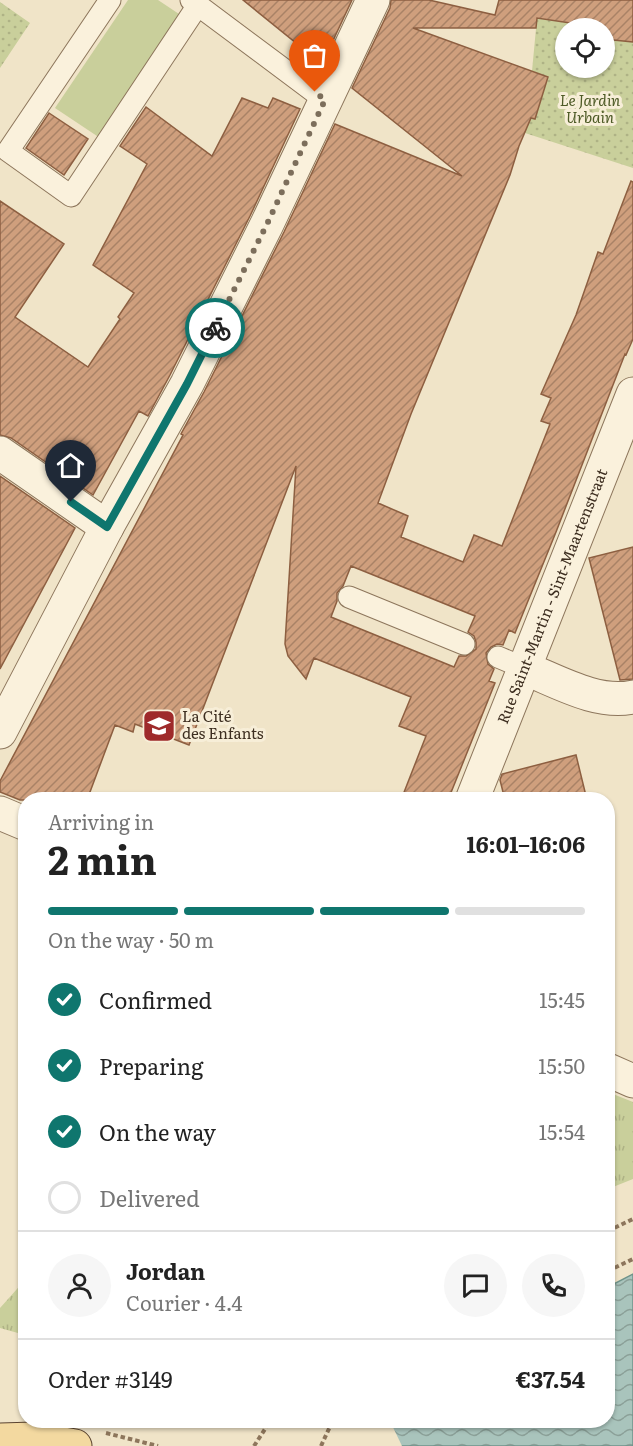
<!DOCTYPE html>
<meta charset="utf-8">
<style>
body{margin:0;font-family:Literata,serif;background:#f6f6f6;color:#222;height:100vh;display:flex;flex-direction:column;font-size:22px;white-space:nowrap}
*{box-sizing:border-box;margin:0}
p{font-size:20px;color:#767676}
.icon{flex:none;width:33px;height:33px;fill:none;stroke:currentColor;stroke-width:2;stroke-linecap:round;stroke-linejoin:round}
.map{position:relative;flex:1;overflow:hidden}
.details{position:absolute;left:18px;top:792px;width:597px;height:636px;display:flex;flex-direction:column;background:#fff;border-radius:24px;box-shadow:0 2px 4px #0004}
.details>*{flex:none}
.fabs{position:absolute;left:555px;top:18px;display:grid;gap:12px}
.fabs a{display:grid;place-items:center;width:60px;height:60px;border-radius:50%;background:#fff;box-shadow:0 2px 4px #0004;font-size:30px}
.pin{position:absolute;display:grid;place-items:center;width:51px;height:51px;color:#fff;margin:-62px -26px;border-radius:50% 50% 50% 0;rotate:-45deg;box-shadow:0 0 6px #0007}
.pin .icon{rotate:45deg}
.courier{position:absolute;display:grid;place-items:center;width:60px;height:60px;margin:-30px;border:4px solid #0f766e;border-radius:50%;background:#fff;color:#222;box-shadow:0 2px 8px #0007}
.head em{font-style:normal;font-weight:700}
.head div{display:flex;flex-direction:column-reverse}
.head{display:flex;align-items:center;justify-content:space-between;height:102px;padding:0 30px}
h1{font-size:39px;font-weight:700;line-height:45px}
.bar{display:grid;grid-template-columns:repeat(4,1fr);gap:9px 6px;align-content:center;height:72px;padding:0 30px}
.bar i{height:8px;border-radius:4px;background:#e0e0e0}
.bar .active{background:#0f766e}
.bar p{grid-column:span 4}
.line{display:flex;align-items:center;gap:15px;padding:0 30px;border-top:2px solid #e0e0e0}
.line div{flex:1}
.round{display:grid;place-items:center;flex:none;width:63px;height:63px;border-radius:32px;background:#f6f6f6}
ol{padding:0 30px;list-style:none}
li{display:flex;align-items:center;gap:18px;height:66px}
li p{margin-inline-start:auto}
li .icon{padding:6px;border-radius:50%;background:#0f766e;color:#fff;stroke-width:4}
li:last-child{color:#767676}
li i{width:33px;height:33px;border:3px solid #e0e0e0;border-radius:50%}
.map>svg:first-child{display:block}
</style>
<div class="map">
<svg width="633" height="1446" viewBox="0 0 633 1446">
<defs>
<pattern id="park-tufts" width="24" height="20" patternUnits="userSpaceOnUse" patternTransform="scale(1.5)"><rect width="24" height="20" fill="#c9cf9b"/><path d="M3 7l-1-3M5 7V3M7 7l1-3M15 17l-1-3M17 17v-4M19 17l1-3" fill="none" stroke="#aeb285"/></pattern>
<pattern id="garden-dots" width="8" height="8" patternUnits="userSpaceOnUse" patternTransform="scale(1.5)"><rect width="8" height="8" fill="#c9cf9b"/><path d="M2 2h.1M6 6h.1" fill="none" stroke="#aeb285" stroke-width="1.8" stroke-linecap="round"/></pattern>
<pattern id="water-waves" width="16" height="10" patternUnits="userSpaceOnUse" patternTransform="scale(1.5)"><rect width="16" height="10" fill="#a9c4bc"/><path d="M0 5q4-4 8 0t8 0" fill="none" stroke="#8ba098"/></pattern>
<pattern id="building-hatch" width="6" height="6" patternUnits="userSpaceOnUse" patternTransform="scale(1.5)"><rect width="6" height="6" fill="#cf9f7d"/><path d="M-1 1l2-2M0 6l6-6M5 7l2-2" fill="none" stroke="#a98266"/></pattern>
</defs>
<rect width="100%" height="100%" fill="#f0e4c8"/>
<path fill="#c9cf9b" d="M128,0H158L182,16L100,138L55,108Z"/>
<path fill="url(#park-tufts)" d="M608,1092L633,1102V1179L608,1189Z
M25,1280V1335L0,1328V1308Z"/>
<path fill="url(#garden-dots)" d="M596,0L593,28H566V68H604L605,39L633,42V168L525,133L527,116L535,118L548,77L532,71L537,18Z
M0,2L30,23L0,68Z"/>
<path fill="url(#water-waves)" stroke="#6f938a" stroke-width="1.5" d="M633,1274V1446H318L351,1421L608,1420V1287Z"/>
<path fill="#f0e4c8" d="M346,1420L390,1421L402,1446H315Z"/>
<path fill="url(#building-hatch)" stroke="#8d5f41" stroke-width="1.5" fill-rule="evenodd" d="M243,0H352L322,64Z
M391,0H429L495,15L499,0H633V42L604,39V28L537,18L536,28H413L548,77L535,119L531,118L519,146L510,175L411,414L378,503L408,516L401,537L463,562L474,535L502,546L550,424L541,421L551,398L541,394L576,315L598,252L603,254L631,181L633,182V339L626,355L625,354L556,532L515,633L509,630L503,645L497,644L491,647L486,653L488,664L494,669L489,681L495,683L448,800H401L426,736L399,726L411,697L314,658L306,679L288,656L285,644L296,466L189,745L135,724L133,732L115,725L87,800H20L0,792V781L183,435L181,434L204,392L284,232L335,124L462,176L352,88L390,8ZM351,566L475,616L468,632L474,636L476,642V649L466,656H459L454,667L331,617L337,601V593L343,586Z
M242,98L268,108L273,98L300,109L250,216L170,375L148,416L139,411L93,495L11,438L0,435V201L64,244L15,317L88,367L120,319L118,317L134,293L93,265L147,164L120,146L146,107L212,156Z
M49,113L88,139L64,175L26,148Z
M0,476L75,528L0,669Z
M633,547V679L620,680L589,558Z
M576,755L587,800H505L500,780L502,774Z"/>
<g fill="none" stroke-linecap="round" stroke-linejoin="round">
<defs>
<path id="lane" d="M110,0L8,151L71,196L198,5
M191,0L325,100
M349,597L464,644
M498,657L524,668"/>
<g id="street">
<path d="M0,453L107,527"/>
<path d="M524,668C557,681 597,705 633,697"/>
<path d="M0,732L107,527L187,384L267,224L373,0"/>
<path id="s1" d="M472,800L633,394"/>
<path d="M0,813L26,824"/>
<path d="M608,1070L633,1081"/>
</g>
<path id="primary" d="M0,1440L34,1439L75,1446"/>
</defs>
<use href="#lane" stroke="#8d765c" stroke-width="23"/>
<use href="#street" stroke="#8d765c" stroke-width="35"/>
<use href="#primary" stroke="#5b4430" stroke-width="35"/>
<path stroke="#8d765c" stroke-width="4" stroke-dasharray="4.5 3" stroke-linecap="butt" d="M608,1231L633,1219
M608,1271L633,1259
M106,1433L158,1446
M254,1446L271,1420
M321,1446L333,1420"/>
<use href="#lane" stroke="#faf1dc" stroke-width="21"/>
<use href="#street" stroke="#faf1dc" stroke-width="33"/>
<use href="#primary" stroke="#f3d9a0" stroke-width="33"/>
</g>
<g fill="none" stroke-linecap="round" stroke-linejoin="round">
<path stroke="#7c6e5b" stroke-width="6" stroke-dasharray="0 10.8" d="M215,328L267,224L325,100L315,92"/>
<path stroke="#0f766e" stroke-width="8" d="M71,502L107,527L187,384L215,328"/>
</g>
<defs>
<symbol id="school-square" viewBox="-11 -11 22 22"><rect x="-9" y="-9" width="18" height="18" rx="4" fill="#9e2a2b" stroke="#f7eed8"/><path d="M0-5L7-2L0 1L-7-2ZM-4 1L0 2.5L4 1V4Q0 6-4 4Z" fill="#fff"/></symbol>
</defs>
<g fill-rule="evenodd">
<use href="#school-square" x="140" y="707" width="38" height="38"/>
</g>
<g text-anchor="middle" stroke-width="6" stroke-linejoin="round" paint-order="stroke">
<g font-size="15" font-style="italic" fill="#4d5a26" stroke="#f7eed8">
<text x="590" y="106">Le Jardin<tspan x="590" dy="17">Urbain</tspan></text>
</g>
<g font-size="15" fill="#3d2e20" stroke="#f7eed8">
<text dy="5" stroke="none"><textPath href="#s1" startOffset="219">Rue Saint-Martin - Sint-Maartenstraat</textPath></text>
</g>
<g font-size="15" fill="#3d2e20" stroke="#f7eed8" text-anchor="start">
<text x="182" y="722">La Cité<tspan x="182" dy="17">des Enfants</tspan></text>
</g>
</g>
</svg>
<div class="fabs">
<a><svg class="icon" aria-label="locate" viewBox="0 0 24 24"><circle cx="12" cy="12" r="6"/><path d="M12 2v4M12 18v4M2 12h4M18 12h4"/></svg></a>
</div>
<div class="pin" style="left:315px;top:92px;background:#ea580c"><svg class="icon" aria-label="bag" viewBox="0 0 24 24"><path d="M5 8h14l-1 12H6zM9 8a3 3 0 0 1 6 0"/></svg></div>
<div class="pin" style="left:71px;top:502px;background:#1f2937"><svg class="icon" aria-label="home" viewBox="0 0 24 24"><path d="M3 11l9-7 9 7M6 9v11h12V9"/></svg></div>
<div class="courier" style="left:215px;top:328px"><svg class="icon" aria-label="bike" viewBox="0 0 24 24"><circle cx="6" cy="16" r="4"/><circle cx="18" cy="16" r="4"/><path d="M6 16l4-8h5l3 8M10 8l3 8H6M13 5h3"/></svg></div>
<section class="details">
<div class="head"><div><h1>2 min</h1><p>Arriving in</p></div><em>16:01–16:06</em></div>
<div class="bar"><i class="active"></i><i class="active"></i><i class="active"></i><i></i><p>On the way · 50 m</p></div>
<ol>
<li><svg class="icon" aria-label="check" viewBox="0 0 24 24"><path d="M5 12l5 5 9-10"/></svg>Confirmed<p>15:45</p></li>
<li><svg class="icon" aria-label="check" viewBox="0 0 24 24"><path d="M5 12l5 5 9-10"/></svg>Preparing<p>15:50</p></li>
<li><svg class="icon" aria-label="check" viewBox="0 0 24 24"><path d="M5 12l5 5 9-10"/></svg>On the way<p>15:54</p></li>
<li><i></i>Delivered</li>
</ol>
<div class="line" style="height:108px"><a class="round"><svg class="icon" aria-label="person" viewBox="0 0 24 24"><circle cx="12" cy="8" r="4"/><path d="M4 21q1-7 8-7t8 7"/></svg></a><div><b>Jordan</b><p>Courier · 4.4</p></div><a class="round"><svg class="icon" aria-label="chat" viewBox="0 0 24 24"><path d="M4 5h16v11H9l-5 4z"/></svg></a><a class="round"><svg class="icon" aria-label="phone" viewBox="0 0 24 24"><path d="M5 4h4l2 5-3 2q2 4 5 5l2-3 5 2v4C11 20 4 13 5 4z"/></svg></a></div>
<div class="line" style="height:78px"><div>Order #3149</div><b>€37.54</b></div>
</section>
</div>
